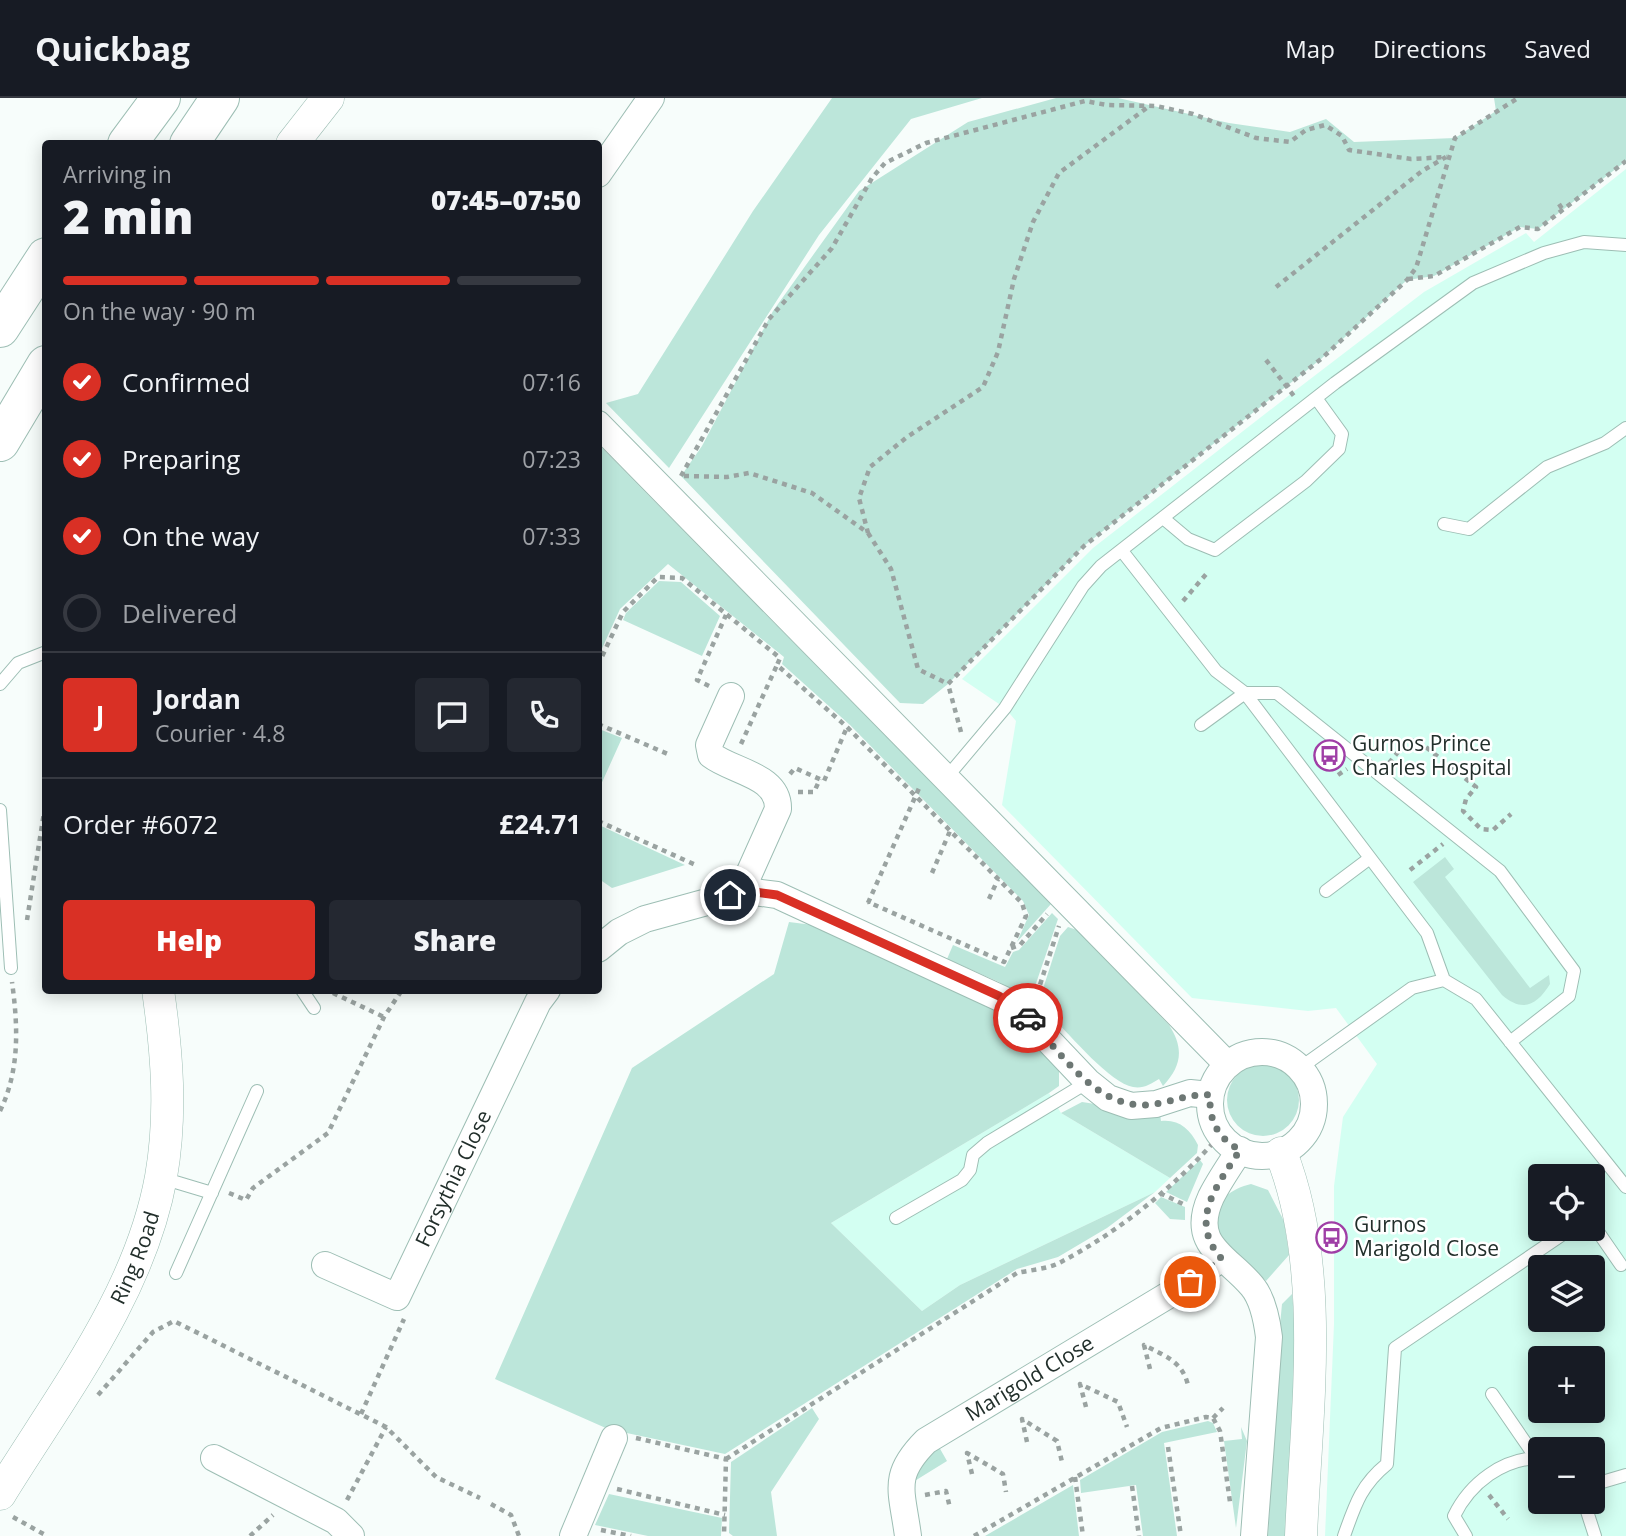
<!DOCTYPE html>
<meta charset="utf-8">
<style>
body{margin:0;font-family:"Open Sans",sans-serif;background:#242831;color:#f1f3f6;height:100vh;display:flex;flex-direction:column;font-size:26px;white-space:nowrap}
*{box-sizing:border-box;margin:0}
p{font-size:23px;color:#9ea1a6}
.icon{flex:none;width:38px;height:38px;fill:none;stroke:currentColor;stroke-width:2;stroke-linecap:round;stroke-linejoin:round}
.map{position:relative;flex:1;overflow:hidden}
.drawer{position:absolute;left:42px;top:42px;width:560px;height:854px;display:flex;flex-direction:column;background:#171b24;border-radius:7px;box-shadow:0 4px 18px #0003}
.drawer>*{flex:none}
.controls{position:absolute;left:1528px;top:1066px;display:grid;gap:14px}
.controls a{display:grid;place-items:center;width:77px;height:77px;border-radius:7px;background:#171b24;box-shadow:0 4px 18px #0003;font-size:35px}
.pin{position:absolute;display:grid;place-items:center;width:60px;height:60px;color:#fff;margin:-30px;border:4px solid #fff;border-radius:50%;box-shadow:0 2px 7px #0007}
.courier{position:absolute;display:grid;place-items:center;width:70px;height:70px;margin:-35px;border:5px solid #d93025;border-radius:50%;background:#fff;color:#222;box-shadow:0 2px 9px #0007}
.headline em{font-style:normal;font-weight:800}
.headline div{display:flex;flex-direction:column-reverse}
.headline{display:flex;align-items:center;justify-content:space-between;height:119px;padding:0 21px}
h1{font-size:46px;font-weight:800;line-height:52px}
.bar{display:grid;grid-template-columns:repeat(4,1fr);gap:10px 7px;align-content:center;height:84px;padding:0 21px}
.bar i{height:9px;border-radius:5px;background:#363941}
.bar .current{background:#d93025}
.bar p{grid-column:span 4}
.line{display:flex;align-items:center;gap:18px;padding:0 21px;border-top:2px solid #363941}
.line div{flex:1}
.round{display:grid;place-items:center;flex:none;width:74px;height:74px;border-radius:7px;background:#242831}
ol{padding:0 21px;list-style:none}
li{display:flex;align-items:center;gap:21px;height:77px}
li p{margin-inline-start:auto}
li .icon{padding:7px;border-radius:50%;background:#d93025;color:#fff;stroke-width:4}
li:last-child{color:#9ea1a6}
li i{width:38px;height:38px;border:4px solid #363941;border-radius:50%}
.cta{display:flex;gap:14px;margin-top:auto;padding:14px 21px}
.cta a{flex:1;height:80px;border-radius:7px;background:#d93025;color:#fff;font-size:28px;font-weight:800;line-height:80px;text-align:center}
.cta a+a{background:#242831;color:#f1f3f6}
header{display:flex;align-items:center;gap:42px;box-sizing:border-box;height:98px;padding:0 35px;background:#171b24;border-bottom:2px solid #363941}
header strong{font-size:33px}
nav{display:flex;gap:38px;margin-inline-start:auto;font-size:24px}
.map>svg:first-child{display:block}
</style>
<header>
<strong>Quickbag</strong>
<nav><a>Map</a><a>Directions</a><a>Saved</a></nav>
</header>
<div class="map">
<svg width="1626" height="1438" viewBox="0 0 1626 1438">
<rect width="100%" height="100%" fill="#f7fdfb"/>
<path fill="#d3fff2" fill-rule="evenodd" d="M1626,71V1438H1325L1334,1226V1088L1343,1019L1377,966L1336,910L1308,913L1192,900L1002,707L1016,623L1005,610L962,581L1093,450L1292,295L1424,194L1526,135L1534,144ZM1540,1078H1592V1130H1540ZM1540,1169H1592V1222H1540ZM1540,1260H1592V1312H1540ZM1540,1351H1592V1404H1540Z
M1049,995L1061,1015L1170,1080L1155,1094L960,1187L922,1213L831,1125Z"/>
<path fill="#bce6da" d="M832,0H982L911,21L819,137L669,370L606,305L638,296L753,113Z
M1056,0H1118L1229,25L1290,34L1326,21L1354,44L1455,40L1496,13L1494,0H1626V63L1538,131L1520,129L1434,178L1407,182L1321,261L1084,448L948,586L923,606L900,605L681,378L702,348L773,213L859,93L968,24Z
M598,346L1051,806L1017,844L1029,817L1023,803L850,627L782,566L784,559L668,466L620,511L599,557Z
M659,483L681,484L720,518L702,558L623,522L626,515Z
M599,631L622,640L599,691Z
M599,727L685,767L612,790L599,781Z
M1445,759L1454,771L1445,779L1530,890L1549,877L1550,886C1537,907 1523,915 1502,897L1413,784Z
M1052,815L1058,821L1029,906L999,884L947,861L953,847L1005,869L1013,854L1019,852Z
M789,824L813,827L990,908L1018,928L1059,971V988L1049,995L831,1125L922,1213L960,1187L1155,1094L1107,1130L1058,1159L1017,1171L725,1356L608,1331L495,1281L632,970L774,876Z
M1068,829L1077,832L1169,927C1184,950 1182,968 1163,988L1159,981C1151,986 1143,991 1133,989C1109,985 1066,932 1047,914L1042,902V894L1060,838Z
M1227 1002a36 36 0 1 1 72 0a36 36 0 1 1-72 0Z
M1082,1004L1160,1016L1161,1023C1179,1021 1190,1031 1198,1047L1197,1055L1170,1080L1061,1015Z
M1200,1062L1203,1066L1187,1104L1166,1094Z
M1251,1086L1268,1092L1284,1123L1289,1157L1266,1183C1252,1170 1232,1157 1222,1141C1203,1113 1225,1092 1251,1086Z
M1161,1099L1185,1109V1122L1170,1121L1155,1105Z
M1292,1196L1296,1234L1287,1438H1268L1280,1227L1282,1206Z
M812,1310L819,1321L771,1394L777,1438H733L729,1435L731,1364Z
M1208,1323L1213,1325L1217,1334L1164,1345L1177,1438H1143L1136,1387L1081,1395L1080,1382L1162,1334Z
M1241,1329L1247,1343L1236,1430L1224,1343L1242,1341Z
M939,1349L947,1363L913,1384L923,1361Z
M1073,1387L1079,1438H985Z
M609,1396L722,1420L721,1438H648L595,1427Z"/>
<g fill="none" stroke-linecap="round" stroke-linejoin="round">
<defs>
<path id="service" d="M1163,420L1188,441L1215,452L1306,383L1339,351L1342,336L1316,300
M1444,426L1469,431L1547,369L1605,345L1626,330
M1122,453L1216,573L1245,595L1427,835L1444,882L1476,901L1626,1089
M0,586L18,565L46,554
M1201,627L1245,595H1277L1500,773L1574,873L1569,898L1510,944
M947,679L1005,610L1083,488L1101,468L1335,285L1473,185L1544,155L1584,144L1626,147
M0,712L11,870
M1326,793L1370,760
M302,892L314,910
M1300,970L1412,890L1444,882
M162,1080L212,1095
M896,1120L962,1082L970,1072L973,1057L987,1045L1088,984
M1592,1125L1621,1167
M176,1175L257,993
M1492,1296L1536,1360
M1592,1387L1626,1377
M1584,1404L1595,1438
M1344,1438C1355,1407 1361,1387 1387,1366L1395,1250L1572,1130
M1466,1438L1454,1418C1470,1385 1503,1360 1540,1360"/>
<g id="minor">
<path d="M598,76L651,0"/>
<path d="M598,326L1227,966"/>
<path d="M731,598L709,647L711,657C733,674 779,677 778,711L748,778L747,793"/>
<path d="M598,851L619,834L645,821L747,793L777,797L1015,907L1088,984L1108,1000L1131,1008L1156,1006L1190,995L1210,997"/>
<circle cx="1262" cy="1006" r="52"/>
<path d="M1240,1052C1230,1067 1219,1083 1211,1099C1189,1147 1227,1158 1252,1188C1263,1201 1267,1223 1269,1239L1254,1438"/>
<path id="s1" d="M325,1167L397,1199L538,904L547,892"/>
<path d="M214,1360L336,1423L351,1438"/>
<path d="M573,1438L614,1340"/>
<path id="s2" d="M908,1438C902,1392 891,1378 926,1343L1190,1184L1221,1160"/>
</g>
<g id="tertiary">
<path d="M292,46L328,0"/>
<path d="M1281,1055C1327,1171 1306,1316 1301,1438"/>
<path id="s3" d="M0,1396C61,1297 140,1196 161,1079C172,1016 167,955 158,892"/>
</g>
<path id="trunk" d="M127,46L161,0
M189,46L220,0
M0,230L46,159
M0,344L46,267"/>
</defs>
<use href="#service" stroke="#9dbeb4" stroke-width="14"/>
<use href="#minor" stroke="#9dbeb4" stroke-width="28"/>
<use href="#tertiary" stroke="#9dbeb4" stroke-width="33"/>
<use href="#trunk" stroke="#9dbeb4" stroke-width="40"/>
<path stroke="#9aa3a1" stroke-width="4.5" stroke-dasharray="5 5" stroke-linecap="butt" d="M1559,106L1563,112
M1408,181L1434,178L1520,129L1538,131L1626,63
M1276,189L1422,73L1446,59
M1266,262L1294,298
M681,378L769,221L832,150L872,80L885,65L926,45L1085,3L1107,7L1156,8L1193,16L1256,40L1290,44L1306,32L1325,27L1342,38L1349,52L1411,61L1447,59
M684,378L727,379L749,375L812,395L868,435L859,400L870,369L907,339L983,289L998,254L1014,181L1033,124L1059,75L1148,9
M868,435L891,471L918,571L948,586
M1183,503L1208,474
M598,567L623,514L658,479L682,480L780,560L777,567L847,629L1022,805L1026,818L1004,864L868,804
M709,588L697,582L726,517
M598,626L670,657
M961,634L948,586L1084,448L1321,261L1407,182L1416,170L1455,40L1518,0
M741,646L777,567
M1389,665L1407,643L1417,642L1476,689L1466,701L1463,713L1481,731L1493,732L1511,716
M790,676L795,670L824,683L847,629
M1338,677L1347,671
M798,694H814L820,681
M598,723L698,768
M1410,772L1443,746
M932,775L950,733
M989,801L998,781
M868,805L920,688
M27,822L46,702
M1011,850L1020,847L1047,816
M333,895L384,919
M1037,896L1059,828
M0,1013C20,972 18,928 12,884
M229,1095L246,1102L253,1090L328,1035L384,919L402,892
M1160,1095L1185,1107
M1150,1271L1144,1247C1165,1258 1182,1263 1188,1287
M98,1297L153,1234L174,1223L386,1329L436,1379L480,1400
M1086,1309L1080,1286L1118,1304L1127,1329
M361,1316L404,1221
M1213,1320L1223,1310
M636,1340L726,1361L724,1438
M1027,1344L1022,1321L1057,1343L1062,1364
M1168,1349L1181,1438
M726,1361L1017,1175C1030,1172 1047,1171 1059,1165C1115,1136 1171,1092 1213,1045
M972,1376L967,1355L1003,1376L1006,1394
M1075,1379L1083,1438
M1132,1388L1139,1438
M617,1391L725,1417
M925,1397L946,1393L950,1410
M1489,1397L1508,1421
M347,1402L386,1329
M491,1406L511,1417L519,1438
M13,1419L47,1438
M601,1432L631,1438
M250,1438L273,1417
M974,1438L1161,1330L1206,1319L1213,1320L1220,1333L1230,1404"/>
<use href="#service" stroke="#fff" stroke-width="12"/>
<use href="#minor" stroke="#fff" stroke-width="26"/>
<use href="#tertiary" stroke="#fff" stroke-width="32"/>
<use href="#trunk" stroke="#fff" stroke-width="38"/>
</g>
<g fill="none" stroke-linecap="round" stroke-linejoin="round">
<path stroke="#6d7774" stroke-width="7" stroke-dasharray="0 12.6" d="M1028,920C1061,954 1094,1009 1146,1007C1169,1006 1187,995 1210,997C1209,1023 1217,1039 1240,1052C1217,1088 1188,1122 1221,1160L1190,1184"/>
<path stroke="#d93025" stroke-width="9" d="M730,797L747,793L777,797L999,898L1028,920"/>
</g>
<defs>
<symbol id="bus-ring" viewBox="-11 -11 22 22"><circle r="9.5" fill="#fff" stroke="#9f3ea6" stroke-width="1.5"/><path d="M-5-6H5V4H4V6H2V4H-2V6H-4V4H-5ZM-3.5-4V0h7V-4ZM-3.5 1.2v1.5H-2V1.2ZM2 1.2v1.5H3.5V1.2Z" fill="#9f3ea6"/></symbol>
</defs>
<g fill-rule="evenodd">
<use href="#bus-ring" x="1312" y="640" width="35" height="35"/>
<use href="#bus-ring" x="1314" y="1122" width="35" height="35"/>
</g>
<g text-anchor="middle" stroke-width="5" stroke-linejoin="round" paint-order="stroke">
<g font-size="21" fill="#222f2b" stroke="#fff" text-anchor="start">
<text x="1352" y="653">Gurnos Prince<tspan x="1352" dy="24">Charles Hospital</tspan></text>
<text x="1354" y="1134">Gurnos<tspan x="1354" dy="24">Marigold Close</tspan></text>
</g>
<g font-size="21" fill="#222f2b" stroke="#fff">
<text dy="7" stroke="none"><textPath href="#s1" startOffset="210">Forsythia Close</textPath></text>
<text dy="7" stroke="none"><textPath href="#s3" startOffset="273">Ring Road</textPath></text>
<text dy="7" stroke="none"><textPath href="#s2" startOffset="224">Marigold Close</textPath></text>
</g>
</g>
</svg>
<div class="controls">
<a><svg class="icon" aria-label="locate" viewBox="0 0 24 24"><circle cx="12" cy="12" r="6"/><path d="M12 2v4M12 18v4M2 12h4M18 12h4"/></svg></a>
<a><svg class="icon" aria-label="layers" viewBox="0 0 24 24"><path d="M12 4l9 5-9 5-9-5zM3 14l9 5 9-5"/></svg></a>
<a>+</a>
<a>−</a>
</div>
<div class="pin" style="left:1190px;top:1184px;background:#ea580c"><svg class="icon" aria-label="bag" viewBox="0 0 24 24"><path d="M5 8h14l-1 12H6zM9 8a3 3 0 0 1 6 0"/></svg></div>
<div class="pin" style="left:730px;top:797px;background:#1f2937"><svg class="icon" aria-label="home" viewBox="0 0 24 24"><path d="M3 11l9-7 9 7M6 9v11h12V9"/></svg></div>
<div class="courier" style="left:1028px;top:920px"><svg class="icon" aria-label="car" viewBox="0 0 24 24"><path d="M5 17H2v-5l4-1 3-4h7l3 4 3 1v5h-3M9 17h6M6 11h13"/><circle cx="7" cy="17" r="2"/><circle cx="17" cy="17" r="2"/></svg></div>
<section class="drawer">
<div class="headline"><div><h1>2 min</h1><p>Arriving in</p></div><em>07:45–07:50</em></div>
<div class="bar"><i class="current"></i><i class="current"></i><i class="current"></i><i></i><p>On the way · 90 m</p></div>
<ol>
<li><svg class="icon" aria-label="check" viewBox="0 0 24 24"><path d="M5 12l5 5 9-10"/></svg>Confirmed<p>07:16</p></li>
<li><svg class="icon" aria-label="check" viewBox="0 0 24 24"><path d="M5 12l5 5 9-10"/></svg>Preparing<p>07:23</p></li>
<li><svg class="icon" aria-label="check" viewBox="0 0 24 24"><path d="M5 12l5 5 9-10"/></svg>On the way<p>07:33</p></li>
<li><i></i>Delivered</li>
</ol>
<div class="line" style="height:126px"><b class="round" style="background:#d93025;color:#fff">J</b><div><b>Jordan</b><p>Courier · 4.8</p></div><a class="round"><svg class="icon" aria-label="chat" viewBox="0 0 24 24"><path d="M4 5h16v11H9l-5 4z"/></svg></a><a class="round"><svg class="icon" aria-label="phone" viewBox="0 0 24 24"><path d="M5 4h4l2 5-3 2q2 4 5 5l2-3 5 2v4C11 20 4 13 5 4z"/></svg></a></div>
<div class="line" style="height:91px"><div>Order #6072</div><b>£24.71</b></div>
<div class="cta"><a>Help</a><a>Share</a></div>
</section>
</div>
